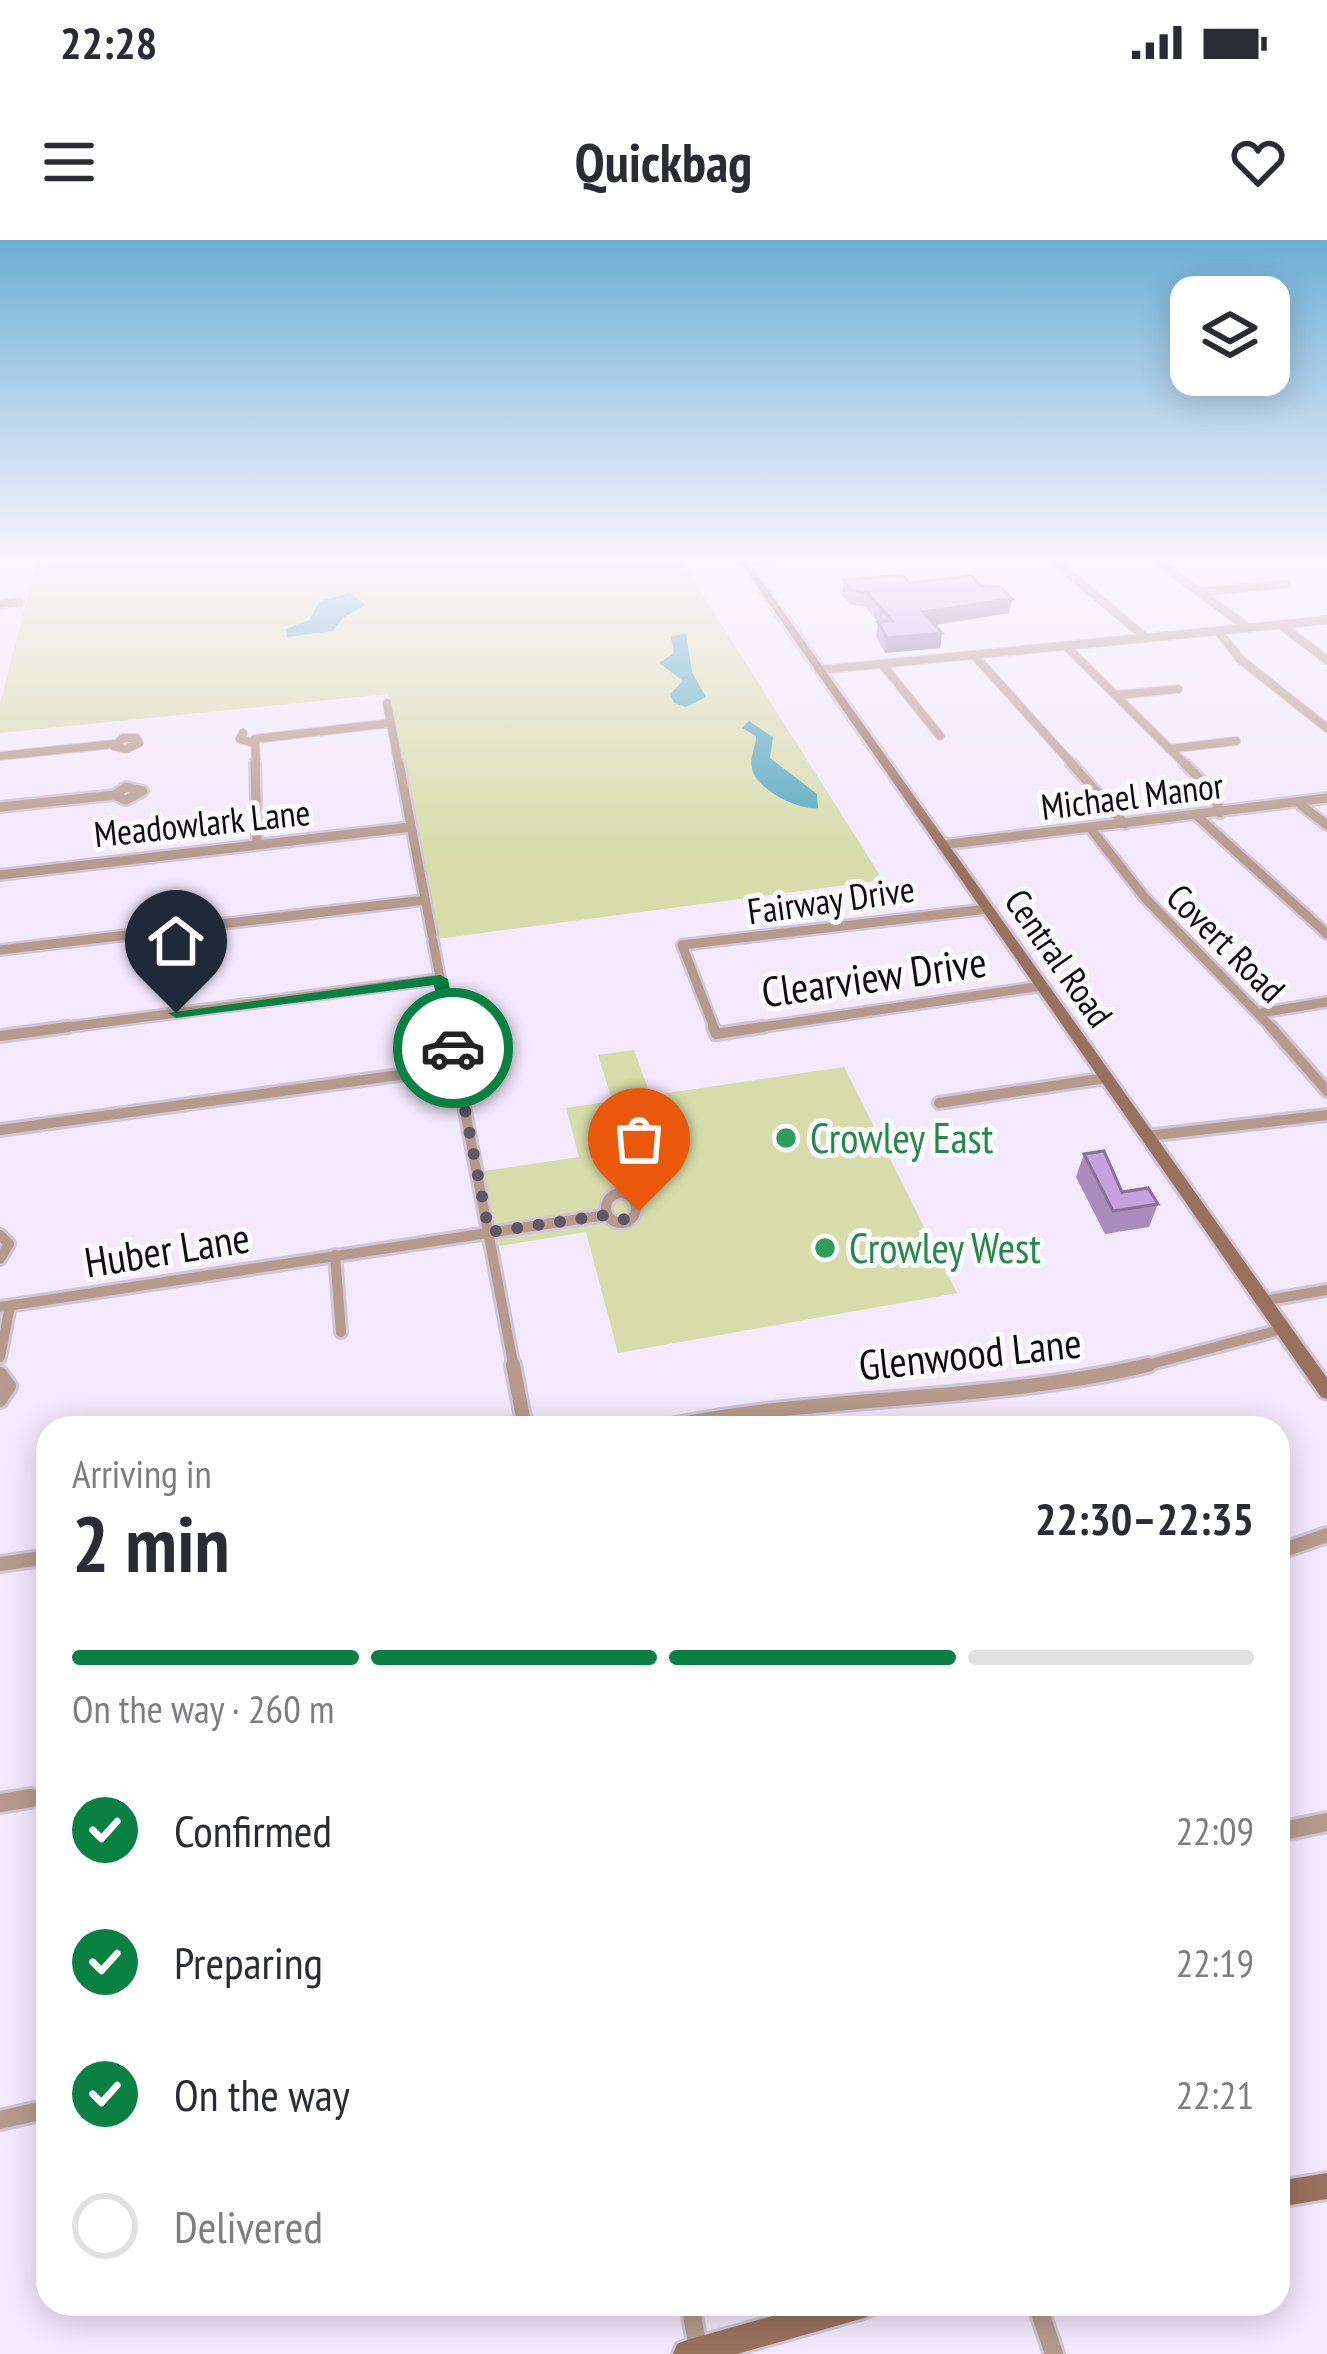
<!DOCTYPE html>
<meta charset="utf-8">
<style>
body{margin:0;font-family:"PT Sans Narrow",sans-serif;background:#f2f2f3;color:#2b2b33;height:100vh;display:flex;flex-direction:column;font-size:45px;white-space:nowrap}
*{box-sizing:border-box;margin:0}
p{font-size:39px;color:#7c7c81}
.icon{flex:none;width:66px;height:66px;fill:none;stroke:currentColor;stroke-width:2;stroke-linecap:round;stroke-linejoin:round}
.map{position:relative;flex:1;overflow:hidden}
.drawer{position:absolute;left:36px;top:1176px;width:1254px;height:900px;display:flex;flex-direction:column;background:#fff;border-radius:36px;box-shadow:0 6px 30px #0003}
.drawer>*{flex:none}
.buttons{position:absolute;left:1170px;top:36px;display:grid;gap:24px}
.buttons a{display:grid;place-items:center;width:120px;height:120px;border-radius:24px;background:#fff;box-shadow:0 6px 30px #0003;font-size:60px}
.pin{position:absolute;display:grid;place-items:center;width:102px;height:102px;color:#fff;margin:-123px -51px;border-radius:50% 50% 50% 0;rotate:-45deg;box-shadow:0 0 12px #0007}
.pin .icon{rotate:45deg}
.courier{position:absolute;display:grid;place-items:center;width:120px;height:120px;margin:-60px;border:9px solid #0b8043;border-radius:50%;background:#fff;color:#222;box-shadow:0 3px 15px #0007}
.headline em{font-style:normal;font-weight:700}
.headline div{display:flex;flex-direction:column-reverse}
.headline{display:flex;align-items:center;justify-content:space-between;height:204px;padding:0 36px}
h1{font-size:78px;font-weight:700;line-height:90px}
.bar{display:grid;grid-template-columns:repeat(4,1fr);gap:18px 12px;align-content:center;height:144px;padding:0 36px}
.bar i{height:15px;border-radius:9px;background:#e1e1e2}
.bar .selected{background:#0b8043}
.bar p{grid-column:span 4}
ol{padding:0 36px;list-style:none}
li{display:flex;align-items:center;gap:36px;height:132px}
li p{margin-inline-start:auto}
li .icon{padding:12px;border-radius:50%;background:#0b8043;color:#fff;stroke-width:4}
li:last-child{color:#7c7c81}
li i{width:66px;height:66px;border:6px solid #e1e1e2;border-radius:50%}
.status{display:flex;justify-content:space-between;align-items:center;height:84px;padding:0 60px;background:#fff;direction:ltr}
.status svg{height:33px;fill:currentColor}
header{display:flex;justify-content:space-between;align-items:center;height:156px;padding:0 36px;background:#fff;font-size:54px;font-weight:700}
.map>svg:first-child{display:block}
</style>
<div class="status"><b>22:28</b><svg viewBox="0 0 49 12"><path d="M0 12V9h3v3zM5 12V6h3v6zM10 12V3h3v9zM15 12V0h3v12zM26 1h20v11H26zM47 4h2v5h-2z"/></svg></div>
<header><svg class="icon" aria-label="menu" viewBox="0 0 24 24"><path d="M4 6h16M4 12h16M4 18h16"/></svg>Quickbag<svg class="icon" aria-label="heart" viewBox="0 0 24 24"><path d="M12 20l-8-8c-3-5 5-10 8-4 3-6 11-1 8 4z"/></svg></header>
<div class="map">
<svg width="1327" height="2114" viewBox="0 0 1327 2114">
<rect width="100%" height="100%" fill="#f4e8fc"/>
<path fill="#d7dcaa" d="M67,319H680L883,640L437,699L388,454L0,493V463L36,325Z
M634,810L649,851L611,857L598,815Z
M844,827L957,1053L618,1113L586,992L499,1006L484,931L579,917L566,868Z"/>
<path fill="#53a8bc" d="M350,353L366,365L344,377L333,391L287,397L286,389L309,380L320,361Z
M686,393L692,432L706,457L686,467L674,463L670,454L683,441L659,423L674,413L671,397Z
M749,481L773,497L770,518L817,554L818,568C800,571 760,551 753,532C748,517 756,509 756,496L742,488Z"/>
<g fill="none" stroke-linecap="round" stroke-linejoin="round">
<defs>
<path id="minor-far4" d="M1052,319L1146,398
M1154,319L1248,388
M744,322L769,319
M1200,352L1286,344
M0,364L20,362
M1281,385L1327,420
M1218,391L1240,419L1327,488
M1066,406L1187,526
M974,415L1074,526
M882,424L940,496
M819,430L1327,380
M1117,455L1178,449
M387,463L399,526
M243,493L240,499L254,503
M123,498H136L139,503L126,509L114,506Z
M1169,509L1236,501
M0,516L114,504
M256,526L255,499L391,483"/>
<path id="minor-far3" d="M255,523L257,604
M399,523L432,695
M1071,523L1125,584
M1184,523L1213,552L1220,573
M126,547L143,551L126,560L114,555Z
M1298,563L1327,585
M0,567L114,555
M1197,576L1327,694
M1091,589L1145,658L1274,790
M942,605L1327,558
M0,635L411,587
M433,701L450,790
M0,710L425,660
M1260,773L1327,762
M45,790L440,739
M715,790L682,705L987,669
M742,790L1042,746"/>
<path id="minor-far2" d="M449,787L514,1128
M713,787L716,794L763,787
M1271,787L1327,851
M0,796L68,787
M939,863L1106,838
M0,890L457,827
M1147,896L1327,875
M606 968a15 15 0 1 1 30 0a15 15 0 1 1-30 0Z
M0,995L9,1004L0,1019
M335,1015L341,1092
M1263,1061L1327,1050
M0,1067L606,975
M0,1117L10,1066
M1136,1128L1283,1089"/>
<path id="minor-far1" d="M513,1125L525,1188
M0,1134L9,1146L0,1160
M661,1188C822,1154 988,1163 1148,1125
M1278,1312L1327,1295
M0,1324L48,1317
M13,1561L48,1555"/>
<path id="minor" d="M0,1563L31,1558
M1278,1592L1327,1582
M0,1880L48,1869
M690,2064L699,2114
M1037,2064L1054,2114"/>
<path id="secondary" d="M738,319H746L1327,1138V1159L1321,1157Z
M1327,1933V1959L1278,1967V1941Z
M815,2064H878L874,2074L864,2078L737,2114H673L677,2104L687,2100Z"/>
</defs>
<use href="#minor-far4" stroke="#d0c5d7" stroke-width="10"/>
<use href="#minor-far3" stroke="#d0c5d7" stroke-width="14"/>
<use href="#minor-far2" stroke="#d0c5d7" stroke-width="16"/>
<use href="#minor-far1" stroke="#d0c5d7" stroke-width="20"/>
<use href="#minor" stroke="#d0c5d7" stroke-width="24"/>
<use href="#secondary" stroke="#d0c5d7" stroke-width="6"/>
<use href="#minor-far4" stroke="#b69b8c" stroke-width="8"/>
<use href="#minor-far3" stroke="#b69b8c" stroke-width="9"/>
<use href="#minor-far2" stroke="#b69b8c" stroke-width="10"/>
<use href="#minor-far1" stroke="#b69b8c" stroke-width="14"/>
<use href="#minor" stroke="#b69b8c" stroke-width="18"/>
<use href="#secondary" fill="#99725d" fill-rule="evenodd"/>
</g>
<path fill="#a98bbc" d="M844,340L981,346L1012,359L1009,373L935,385L942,393L940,408L885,413L876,397L878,382L866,367L850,364L842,355Z
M1084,914L1122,952L1158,964L1149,987L1105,994L1076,937Z"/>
<path fill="#8a7199" d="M1012,359L1009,373L921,387L923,372Z
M942,393L940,408L885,413L887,398Z"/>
<path fill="#c5a2db" stroke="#8a7199" stroke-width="3" d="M902,335L909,343L971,336L981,346L1000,347L1012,359L923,372L942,393L887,398L878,382L892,381L868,353L851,350L844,340Z
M1104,911L1122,952L1148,948L1158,964L1113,971L1084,914Z"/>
<linearGradient id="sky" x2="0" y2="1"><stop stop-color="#6cafd6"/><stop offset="0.52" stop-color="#faf5fe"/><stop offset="1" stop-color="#faf5fe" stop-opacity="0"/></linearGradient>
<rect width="1327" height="615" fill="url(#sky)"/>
<path fill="#0b8043" d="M440,735L448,739L461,808L453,813L445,808L434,745L176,778L168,773Z"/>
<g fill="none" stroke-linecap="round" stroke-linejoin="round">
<path stroke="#615866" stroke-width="12" stroke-dasharray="0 21.6" d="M453,808L489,992L606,975L627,980L639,971"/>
</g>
<g fill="#2e9e5b" stroke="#fbfbfb" stroke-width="4.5">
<circle cx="786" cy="898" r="12"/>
<circle cx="825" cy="1008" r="12"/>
</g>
<g text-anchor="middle" stroke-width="10" stroke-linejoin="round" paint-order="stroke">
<g font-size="36" fill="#120b16" stroke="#fbfbfb">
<text transform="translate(1132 556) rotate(-7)" y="13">Michael Manor</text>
<text transform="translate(202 583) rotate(-6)" y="13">Meadowlark Lane</text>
<text transform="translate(831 660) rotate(-8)" y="13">Fairway Drive</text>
<text transform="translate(1226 703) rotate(45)" y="13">Covert Road</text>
<text transform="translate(1059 718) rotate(55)" y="13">Central Road</text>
</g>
<g font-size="42" fill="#120b16" stroke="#fbfbfb">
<text transform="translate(874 737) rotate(-8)" y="15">Clearview Drive</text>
<text transform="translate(167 1010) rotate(-9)" y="15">Huber Lane</text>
<text transform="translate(970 1114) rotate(-6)" y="15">Glenwood Lane</text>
</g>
<g font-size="42" fill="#27864d" stroke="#fbfbfb" text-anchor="start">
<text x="810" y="913">Crowley East</text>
<text x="849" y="1023">Crowley West</text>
</g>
</g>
</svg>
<div class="buttons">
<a><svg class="icon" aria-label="layers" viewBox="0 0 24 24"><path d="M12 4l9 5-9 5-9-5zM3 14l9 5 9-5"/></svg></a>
</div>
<div class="pin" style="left:639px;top:971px;background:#ea580c"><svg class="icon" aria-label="bag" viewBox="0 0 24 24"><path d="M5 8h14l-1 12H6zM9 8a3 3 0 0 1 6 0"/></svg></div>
<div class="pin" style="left:176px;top:773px;background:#1f2937"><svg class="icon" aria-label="home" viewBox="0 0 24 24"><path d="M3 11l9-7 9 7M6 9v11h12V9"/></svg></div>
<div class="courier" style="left:453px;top:808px"><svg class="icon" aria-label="car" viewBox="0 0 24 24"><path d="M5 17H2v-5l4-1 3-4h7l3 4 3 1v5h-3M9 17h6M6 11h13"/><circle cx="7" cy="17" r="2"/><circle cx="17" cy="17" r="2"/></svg></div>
<section class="drawer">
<div class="headline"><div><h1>2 min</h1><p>Arriving in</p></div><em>22:30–22:35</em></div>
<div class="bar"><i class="selected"></i><i class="selected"></i><i class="selected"></i><i></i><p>On the way · 260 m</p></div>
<ol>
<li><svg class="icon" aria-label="check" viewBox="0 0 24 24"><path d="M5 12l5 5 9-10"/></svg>Confirmed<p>22:09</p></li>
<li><svg class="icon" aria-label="check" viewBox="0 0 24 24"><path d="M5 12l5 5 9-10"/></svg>Preparing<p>22:19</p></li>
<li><svg class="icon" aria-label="check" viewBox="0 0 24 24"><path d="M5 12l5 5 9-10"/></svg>On the way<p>22:21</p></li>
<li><i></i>Delivered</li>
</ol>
</section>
</div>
